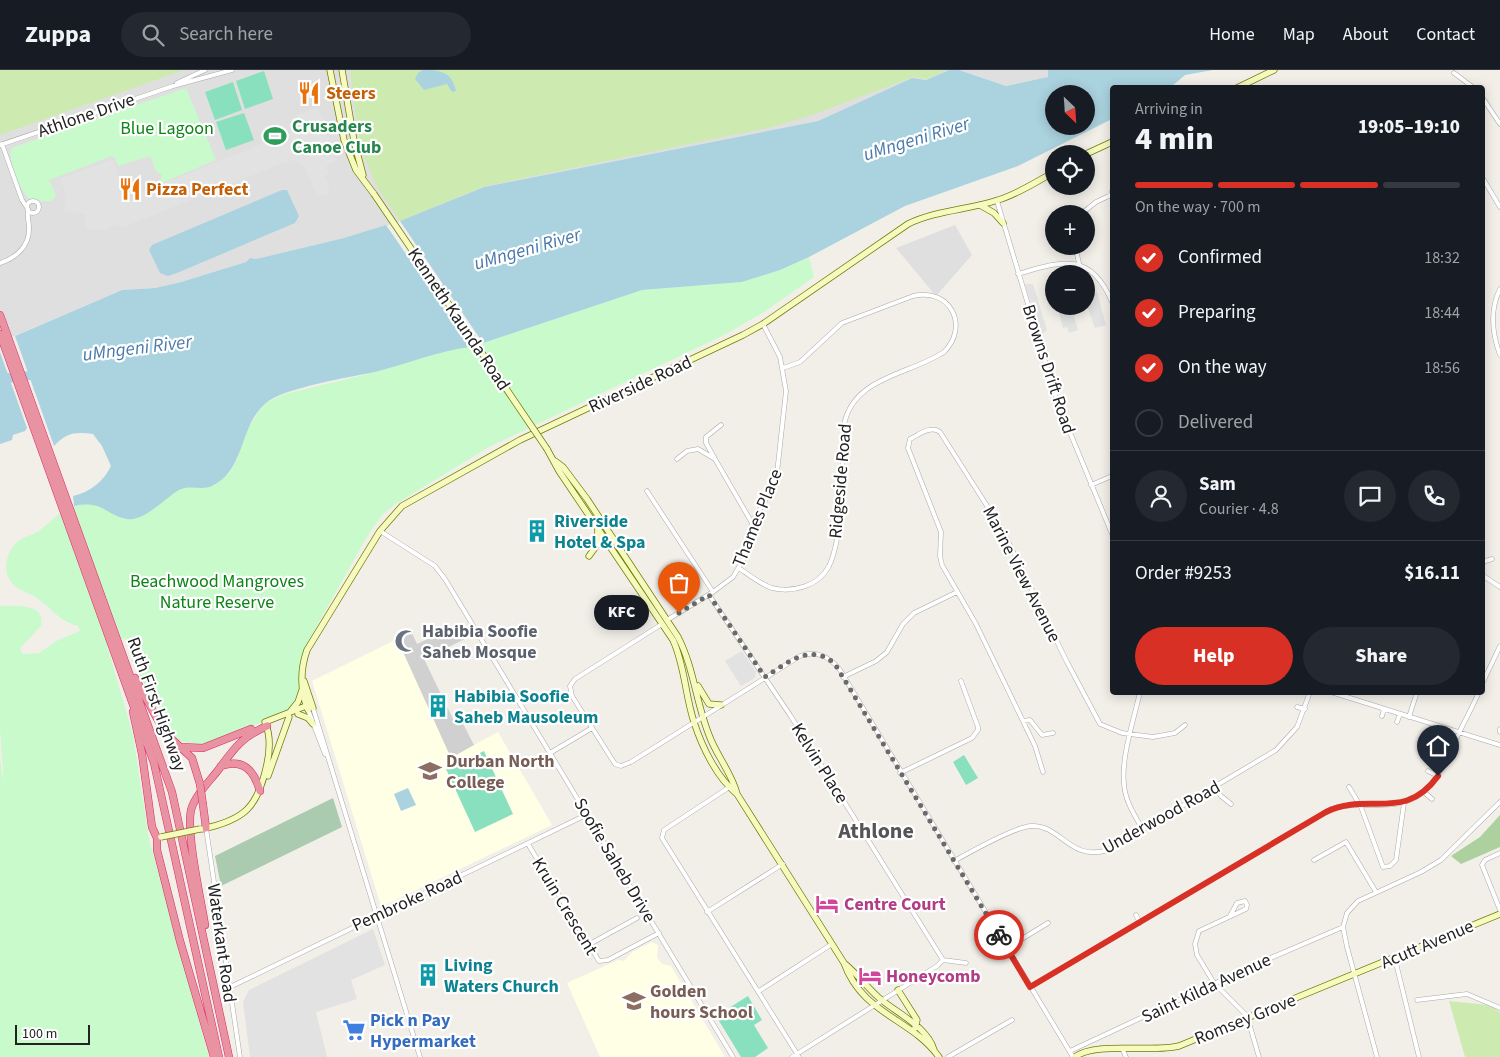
<!DOCTYPE html>
<meta charset="utf-8">
<style>
body{margin:0;font-family:"Source Sans 3",sans-serif;background:#242831;color:#f1f3f6;height:100vh;display:flex;flex-direction:column;font-size:19px;white-space:nowrap}
*{box-sizing:border-box;margin:0}
p{font-size:16px;color:#9ea1a6}
.icon{flex:none;width:28px;height:28px;fill:none;stroke:currentColor;stroke-width:2;stroke-linecap:round;stroke-linejoin:round}
.map{position:relative;flex:1;overflow:hidden}
.sheet{position:absolute;left:1110px;top:15px;width:375px;height:610px;display:flex;flex-direction:column;background:#171b24;border-radius:5px;box-shadow:0 2px 12px #0003}
.sheet>*{flex:none}
.needle{width:32px;rotate:155deg}
.buttons{position:absolute;left:1045px;top:15px;display:grid;gap:10px}
.buttons a{display:grid;place-items:center;width:50px;height:50px;border-radius:50%;background:#171b24;box-shadow:0 2px 12px #0003;font-size:25px}
.scale{position:absolute;left:15px;bottom:12px;width:75px;box-sizing:border-box;padding-left:5px;border:2px solid #222;border-top:0;font-size:14px;line-height:18px;white-space:nowrap;color:#222;-webkit-text-stroke:4px #fff;paint-order:stroke}
.pin{position:absolute;display:grid;place-items:center;width:42px;height:42px;color:#fff;margin:-51px -21px;border-radius:50% 50% 50% 0;rotate:-45deg;box-shadow:0 0 5px #0007}
.pin .icon{rotate:45deg}
.courier{position:absolute;display:grid;place-items:center;width:50px;height:50px;margin:-25px;border:4px solid #d93025;border-radius:50%;background:#fff;color:#222;box-shadow:0 1px 6px #0007}
.bubble{position:absolute;height:35px;border-radius:18px;background:#171b24;box-shadow:0 2px 12px #0003;font-size:16px;font-weight:800;line-height:35px;text-align:center}
.summary em{font-style:normal;font-weight:800}
.summary div{display:flex;flex-direction:column-reverse}
.summary{display:flex;align-items:center;justify-content:space-between;height:85px;padding:0 25px}
h1{font-size:32px;font-weight:800;line-height:38px}
.bar{display:grid;grid-template-columns:repeat(4,1fr);gap:8px 5px;align-content:center;height:60px;padding:0 25px}
.bar i{height:6px;border-radius:4px;background:#363941}
.bar .current{background:#d93025}
.bar p{grid-column:span 4}
.line{display:flex;align-items:center;gap:12px;padding:0 25px;border-top:1px solid #363941}
.line div{flex:1}
.round{display:grid;place-items:center;flex:none;width:52px;height:52px;border-radius:26px;background:#242831}
ol{padding:0 25px;list-style:none}
li{display:flex;align-items:center;gap:15px;height:55px}
li p{margin-inline-start:auto}
li .icon{padding:5px;border-radius:50%;background:#d93025;color:#fff;stroke-width:4}
li:last-child{color:#9ea1a6}
li i{width:28px;height:28px;border:2px solid #363941;border-radius:50%}
.cta{display:flex;gap:10px;margin-top:auto;padding:10px 25px}
.cta a{flex:1;height:58px;border-radius:30px;background:#d93025;color:#fff;font-size:20px;font-weight:800;line-height:58px;text-align:center}
.cta a+a{background:#242831;color:#f1f3f6}
header{display:flex;align-items:center;gap:30px;box-sizing:border-box;height:70px;padding:0 25px;background:#171b24;border-bottom:1px solid #363941}
header strong{font-size:24px}
nav{display:flex;gap:28px;margin-inline-start:auto;font-size:18px}
.search{width:350px;height:45px;background:#242831;display:flex;align-items:center;gap:12px;box-sizing:border-box;padding:0 18px;border-radius:28px;color:#9ea1a6;font-size:19px}
.map>svg:first-child{display:block}
</style>
<header>
<strong>Zuppa</strong>
<div class="search"><svg class="icon" aria-label="search" viewBox="0 0 24 24"><circle cx="10" cy="10" r="6"/><path d="M15 15l6 6"/></svg>Search here</div>
<nav><a>Home</a><a>Map</a><a>About</a><a>Contact</a></nav>
</header>
<div class="map">
<svg width="1500" height="987" viewBox="0 0 1500 987">
<rect width="100%" height="100%" fill="#f2efe9"/>
<path fill="#e0dfdf" d="M0,0H949L926,10L912,8L818,51L484,117L400,151L365,163L256,189L250,188L246,192L181,212L155,218L122,220L0,272Z
M959,0H1064L1048,7L1006,16Z
M955,155L972,185L936,226L896,178Z"/>
<path fill="#ffffe5" d="M397,569L451,687L498,662L552,755L385,835L380,833L312,611Z
M652,872L658,875L657,887L662,894L671,896L725,987H600L567,913L618,890L624,891L632,882Z"/>
<path fill="#d0d0d0" d="M462,553L469,567L424,589L454,651L460,648L474,675L451,688L395,564L410,559L417,574Z"/>
<path fill="#cdebb0" d="M0,0H184L0,65Z
M350,0H947L927,9L913,7L815,44L773,57L485,116L400,151L377,117L360,77Z
M1449,931L1488,935L1500,942V987H1465Z"/>
<path fill="#add19e" d="M1500,745V777L1461,794L1451,786L1480,767Z"/>
<path fill="#aacbaf" d="M333,728L342,757L221,816L215,786Z"/>
<path fill="#c8facc" d="M186,18L216,90L159,114L162,105L156,101L150,86L118,96L115,88L112,86L49,110L56,125L52,131C46,131 37,132 32,130C21,125 8,91 11,80L14,77Z
M809,187L814,207L764,242L724,265L489,377L394,435L381,446L365,470L305,577L299,598V622L288,641L225,668L199,675L180,671L171,664L133,592L125,568L107,575L133,665L149,769L209,987H0V689L4,715L0,659V536C14,536 47,533 41,556L20,578L22,584L39,583L58,570L80,561L78,556C57,550 54,540 38,529C32,524 24,522 18,518C1,508 4,486 16,473C23,466 33,466 40,460C51,452 60,441 73,436C97,427 112,449 134,448L181,419L229,404L239,385L245,364L258,342L267,332L285,324L380,301L451,279L483,273L642,220L742,212L780,200Z"/>
<path fill="#88e0be" d="M264,1L273,29L245,39L236,11Z
M233,12L242,40L215,50L205,22Z
M244,43L254,70L226,80L216,52Z
M484,681L513,744L475,762L446,699Z
M964,685L978,708L966,715L953,692Z
M748,926L762,950L754,955L768,978L755,987H741L716,946Z"/>
<path fill="#e2e2e2" d="M318,36L337,90L326,96L329,103L324,106L330,117L327,118L329,122L322,126L321,124L317,125L304,95L291,90L121,158L119,155L105,160H85L86,144L64,141L66,124L60,109L113,89L125,122L122,124L124,130L129,131L135,128L134,125L294,61V54L290,49Z
M1025,214H1033L1047,260L1041,265Z
M1097,222L1106,255L1095,258L1086,233L1090,232L1088,224Z
M1057,236H1071L1078,260L1069,263L1067,257L1063,258Z
M742,581L756,602L755,608L741,616L725,591Z
M373,859L385,895L351,910L357,929L316,942L327,987H250L243,932L249,920Z"/>
<path fill="#aad3df" fill-rule="evenodd" d="M423,0C441,0 452,2 456,21L452,22L447,14L424,20L415,9L418,3Z
M949,0H959L1006,16L1048,7V0H1213L1185,5L1171,17L1112,18V49L1018,96L905,136L809,187L780,200L742,212L642,220L483,273L400,151L484,117L818,51L912,8L926,10ZM1054,24H1086V56H1054Z
M282,120H287L299,146L295,153L177,203L168,206L160,203L149,180L152,175Z
M386,155L470,277C439,281 409,293 379,301C353,307 285,317 266,333C239,355 246,400 212,416C201,421 191,414 179,420C165,428 144,452 127,449C103,444 103,430 74,436L73,426C90,422 103,412 111,396L102,376L93,364C75,362 67,362 54,376L15,266L122,220L155,218L181,212L246,192L250,188L256,189L344,168Z
M0,282L27,358L25,361L13,365L12,370L0,374Z
M408,718L416,735L401,741L394,724Z"/>
<g fill="none" stroke-linecap="round" stroke-linejoin="round">
<path stroke="#aad3df" stroke-width="9" d="M421,226L456,215
M0,307L13,308L40,304"/>
<defs>
<path id="street" d="M1454,3L1474,18
M177,13L205,0
M1482,27L1500,54
M2,74L22,130L28,139
M0,75L173,16L232,0
M1482,107L1500,137
M997,131L1057,331L1112,464
M27 137a6 6 0 1 1 12 0a6 6 0 1 1-12 0Z
M1081,144L1096,132L1111,125L1112,121
M1075,176L1079,193
M0,193C16,188 30,176 29,157C29,152 27,147 28,141
M1018,204C1062,191 1091,181 1112,232
M1500,219C1489,241 1492,263 1500,285
M714,387L706,373V367L721,355
M677,389L687,381L698,379L715,389L752,453
M1091,415L1112,406
M647,421L713,522
M380,461L435,496L445,509L733,987
M1482,492L1492,489
M739,498C749,505 760,514 772,518C793,523 819,516 829,496C845,462 841,394 844,355C853,307 909,305 944,282C970,256 950,217 913,226L842,253L800,292L783,298
M1482,505L1500,517
M709,525L790,645L943,890
M667,550L713,522L733,507L743,490L752,453L769,424L777,403L786,321L780,287L763,254
M662,554L575,609L570,616L572,626L615,694L621,696L631,692L800,586C816,580 830,587 840,600L1073,987
M843,607L876,591L887,582L903,554L914,543L957,522
M1482,614L1500,576
M1140,622C1134,649 1121,687 1124,714C1125,731 1135,746 1143,760
M1331,622L1500,675
M1297,637L1305,639
M313,638L420,987
M308,640L325,684
M1382,646L1384,639
M1409,647L1417,622
M1023,651L1030,650L1042,665L1053,663
M1397,652L1400,644
M1500,659V662
M550,683L592,658
M1428,701L1438,706
M1043,702L1035,676L976,554L942,495L940,486L941,462L908,378L910,369C920,364 931,355 940,362L1003,461L1067,592L1100,654L1122,663L1153,667L1175,663L1185,655
M900,703L972,668L978,660V657L961,611
M731,716L664,760L662,768L799,987
M1214,717L1221,726L1231,734
M1349,717L1361,737L1383,797L1390,796L1396,790L1404,733
M1424,722L1432,729
M206,758L240,987
M528,774L599,891L608,890L659,863
M1500,783L1485,790L1482,795L1500,840
M1314,790L1346,772L1376,822
M954,791C970,782 1015,757 1031,756C1061,754 1069,792 1108,780L1276,680L1297,657L1310,622
M707,842L783,794
M1136,845L1140,853
M1230,846L1237,833L1245,831L1247,835L1246,839L1199,861L1195,874L1197,885L1214,913L1247,946L1259,987
M995,859L1010,850
M588,875L637,848
M1007,878L1048,853
M1395,889L1419,987
M943,890L966,893
M1030,917L1331,739C1353,732 1373,737 1395,734C1431,730 1443,696 1457,667C1464,652 1472,638 1479,622
M228,918L586,745
M759,921L832,874
M1417,930L1467,924L1500,938
M1122,978L1126,987
M1070,981L1252,896L1343,857
M792,987L937,896L943,890
M948,987L1012,950
M1377,987L1347,877L1343,857L1347,843L1358,831L1421,802L1441,790L1500,732"/>
<path id="secondary" d="M330,0L344,70L356,100L374,124
M342,0L354,71L363,105
M1237,18L1274,0
M1086,84L1112,72
M980,135L994,143L1003,153
M547,379L559,401L673,570C685,596 685,625 694,652C702,677 717,708 737,724
M555,391L563,397L587,429L678,567C694,598 696,633 709,665C716,685 732,703 737,724L844,893C863,945 911,948 939,987
M589,486L597,475L598,459
M304,611L313,638
M698,616L709,634L721,635
M308,640C300,620 300,600 307,580L380,461L402,436L520,370L743,265L763,254L908,154C937,140 968,140 998,130C1018,124 1036,112 1054,102
M290,642L298,632L302,620
M298,644L308,648L313,654
M268,706L289,647
M202,759C245,750 258,737 267,694C270,680 271,666 265,652L311,634
M845,894C857,904 866,916 878,927C896,943 927,956 934,980
M898,920L917,950L915,958
M1075,987C1095,971 1152,983 1179,976L1500,844"/>
<path id="highway" d="M0,245L172,722L229,987
M0,264L154,693L219,987
M135,608L165,663L192,688L200,714
M133,642L142,684L152,757L157,768V780L180,871L214,987
M181,677L203,678L251,659
M221,696C244,688 254,701 260,721
M203,735L206,758
M205,855C201,830 186,763 191,740C195,725 210,711 219,699C235,677 242,667 267,656"/>
</defs>
<use href="#street" stroke="#a9a9a9" stroke-width="5"/>
<use href="#secondary" stroke="#707d05" stroke-width="7"/>
<use href="#highway" stroke="#dc2a67" stroke-width="8"/>
<use href="#street" stroke="#fff" stroke-width="4"/>
<use href="#secondary" stroke="#f7fabf" stroke-width="5.5"/>
<use href="#highway" stroke="#e892a2" stroke-width="7"/>
<defs>
<path id="secondary-bridge" d="M374,124L547,379
M161,767L200,759"/>
<path id="highway-bridge" d="M200,714L203,735"/>
</defs>
<use href="#secondary-bridge" stroke="#707d05" stroke-width="7" stroke-linecap="butt"/>
<use href="#highway-bridge" stroke="#dc2a67" stroke-width="8" stroke-linecap="butt"/>
<use href="#secondary-bridge" stroke="#f7fabf" stroke-width="5.5"/>
<use href="#highway-bridge" stroke="#e892a2" stroke-width="7"/>
</g>
<g fill="none" stroke-linecap="round" stroke-linejoin="round">
<path stroke="#6b6a68" stroke-width="5" stroke-dasharray="0 9" d="M679,543L709,525L765,607C787,593 811,572 835,594L999,865"/>
<path stroke="#d93025" stroke-width="6" d="M999,865L1030,917L1326,742C1368,721 1404,753 1438,706"/>
</g>
<defs>
<symbol id="restaurant-bare" viewBox="-9 -9 18 18"><path d="M-5-6h1v4h1v-4h1v4h1v-4h1v5L-1.5 .5V6h-2V.5L-5-1ZM5-6V6H3V1.5H1.5Q1.5-4 5-6Z" fill="#e8710a" stroke="#fff" stroke-width="2.5" paint-order="stroke"/></symbol>
<symbol id="stadium-bare" viewBox="-9 -9 18 18"><path d="M0-5a6.5 5 0 1 0 0 10a6.5 5 0 1 0 0-10ZM-3.5-1.8h7v3.6h-7Z" fill="#2e9e5b" stroke="#fff" stroke-width="2.5" paint-order="stroke"/></symbol>
<symbol id="building-bare" viewBox="-9 -9 18 18"><path d="M-4-6H4V6H1V3H-1V6H-4ZM-2.5-4.3h1.7v1.8h-1.7ZM.8-4.3h1.7v1.8H.8ZM-2.5-1h1.7V.8h-1.7ZM.8-1h1.7V.8H.8Z" fill="#0f9aa8" stroke="#fff" stroke-width="2.5" paint-order="stroke"/></symbol>
<symbol id="mosque-bare" viewBox="-9 -9 18 18"><path d="M3.5-4.9A6 6 0 1 0 3.5 4.9A5 5 0 1 1 3.5-4.9Z" fill="#6b7280" stroke="#fff" stroke-width="2.5" paint-order="stroke"/></symbol>
<symbol id="school-bare" viewBox="-9 -9 18 18"><path d="M0-5L7-2L0 1L-7-2ZM-4 1L0 2.5L4 1V4Q0 6-4 4Z" fill="#8d6e63" stroke="#fff" stroke-width="2.5" paint-order="stroke"/></symbol>
<symbol id="hotel-bare" viewBox="-9 -9 18 18"><path d="M-6-4.5h1.5V1H6V5H4.5V3h-9V5H-6ZM-4 0a1.8 1.8 0 1 1 3.6 0ZM.5 0V-2.5h3Q6-2.5 6 0Z" fill="#d1479c" stroke="#fff" stroke-width="2.5" paint-order="stroke"/></symbol>
<symbol id="supermarket-bare" viewBox="-9 -9 18 18"><path d="M-6-5.5h2.5l.6 2H6L4.5 2H-2.5L-4.4-4H-6ZM-1.5 3.2a1.3 1.3 0 1 0 .1 0ZM3 3.2a1.3 1.3 0 1 0 .1 0Z" fill="#3f7fe0" stroke="#fff" stroke-width="2.5" paint-order="stroke"/></symbol>
</defs>
<g fill-rule="evenodd">
<use href="#restaurant-bare" x="293" y="7" width="32" height="32"/>
<use href="#stadium-bare" x="259" y="50" width="32" height="32"/>
<use href="#restaurant-bare" x="114" y="103" width="32" height="32"/>
<use href="#building-bare" x="521" y="445" width="32" height="32"/>
<use href="#mosque-bare" x="390" y="555" width="32" height="32"/>
<use href="#building-bare" x="422" y="620" width="32" height="32"/>
<use href="#school-bare" x="414" y="685" width="32" height="32"/>
<use href="#hotel-bare" x="811" y="818" width="32" height="32"/>
<use href="#building-bare" x="412" y="889" width="32" height="32"/>
<use href="#hotel-bare" x="854" y="890" width="32" height="32"/>
<use href="#school-bare" x="618" y="915" width="32" height="32"/>
<use href="#supermarket-bare" x="338" y="944" width="32" height="32"/>
</g>
<g text-anchor="middle" stroke-width="4.5" stroke-linejoin="round" paint-order="stroke">
<g font-size="18" font-weight="bold" fill="#c56008" stroke="#fff" text-anchor="start">
<text x="326" y="29">Steers</text>
<text x="146" y="125">Pizza Perfect</text>
</g>
<g font-size="18" fill="#222" stroke="#fff">
<text transform="translate(86 45) rotate(-19)" y="6">Athlone Drive</text>
<text transform="translate(459 249) rotate(56)" y="6">Kenneth Kaunda Road</text>
<text transform="translate(1049 299) rotate(72)" y="6">Browns Drift Road</text>
<text transform="translate(640 314) rotate(-25)" y="6">Riverside Road</text>
<text transform="translate(840 411) rotate(-85)" y="6">Ridgeside Road</text>
<text transform="translate(757 448) rotate(-68)" y="6">Thames Place</text>
<text transform="translate(1022 504) rotate(63)" y="6">Marine View Avenue</text>
<text transform="translate(157 634) rotate(70)" y="6">Ruth First Highway</text>
<text transform="translate(820 693) rotate(58)" y="6">Kelvin Place</text>
<text transform="translate(1161 747) rotate(-29)" y="6">Underwood Road</text>
<text transform="translate(615 790) rotate(59)" y="6">Soofie Saheb Drive</text>
<text transform="translate(407 831) rotate(-25)" y="6">Pembroke Road</text>
<text transform="translate(565 836) rotate(59)" y="6">Kruin Crescent</text>
<text transform="translate(222 873) rotate(82)" y="6">Waterkant Road</text>
<text transform="translate(1427 874) rotate(-23)" y="6">Acutt Avenue</text>
<text transform="translate(1206 918) rotate(-25)" y="6">Saint Kilda Avenue</text>
<text transform="translate(1245 949) rotate(-22)" y="6">Romsey Grove</text>
</g>
<g font-size="18" font-weight="bold" fill="#27864d" stroke="#fff" text-anchor="start">
<text x="292" y="62">Crusaders<tspan x="292" dy="21">Canoe Club</tspan></text>
</g>
<g font-size="18" fill="#0c8416" stroke="#fff">
<text x="167" y="64">Blue Lagoon</text>
<text x="217" y="517">Beachwood Mangroves<tspan x="217" dy="21">Nature Reserve</tspan></text>
</g>
<g font-size="18" font-weight="bold" fill="#0d838f" stroke="#fff" text-anchor="start">
<text x="554" y="457">Riverside<tspan x="554" dy="21">Hotel &amp; Spa</tspan></text>
<text x="454" y="632">Habibia Soofie<tspan x="454" dy="21">Saheb Mausoleum</tspan></text>
<text x="444" y="901">Living<tspan x="444" dy="21">Waters Church</tspan></text>
</g>
<g font-size="18" font-weight="bold" fill="#5b616d" stroke="#fff" text-anchor="start">
<text x="422" y="567">Habibia Soofie<tspan x="422" dy="21">Saheb Mosque</tspan></text>
</g>
<g font-size="18" font-weight="bold" fill="#785e54" stroke="#fff" text-anchor="start">
<text x="446" y="697">Durban North<tspan x="446" dy="21">College</tspan></text>
<text x="650" y="927">Golden<tspan x="650" dy="21">hours School</tspan></text>
</g>
<g font-size="18" font-weight="bold" fill="#b23c85" stroke="#fff" text-anchor="start">
<text x="844" y="840">Centre Court</text>
<text x="886" y="912">Honeycomb</text>
</g>
<g font-size="18" font-weight="bold" fill="#366cbe" stroke="#fff" text-anchor="start">
<text x="370" y="956">Pick n Pay<tspan x="370" dy="21">Hypermarket</tspan></text>
</g>
<g font-size="19" font-style="italic" fill="#4a7aab" stroke="#fff">
<text transform="translate(916 68) rotate(-17)" y="7">uMngeni River</text>
<text transform="translate(527 178) rotate(-16)" y="7">uMngeni River</text>
<text transform="translate(137 277) rotate(-7)" y="7">uMngeni River</text>
</g>
<g font-size="22" font-weight="bold" fill="#555" stroke="#fff">
<text x="876" y="768">Athlone</text>
</g>
</g>
</svg>
<div class="buttons">
<a><svg class="needle" viewBox="-14 -14 28 28"><path d="M0-13l5 13h-10z" fill="#e53935"/><path d="M0 13l5-13h-10z" fill="#9ea1a6"/></svg></a>
<a><svg class="icon" aria-label="locate" viewBox="0 0 24 24"><circle cx="12" cy="12" r="6"/><path d="M12 2v4M12 18v4M2 12h4M18 12h4"/></svg></a>
<a>+</a>
<a>−</a>
</div>
<div class="scale">100 m</div>
<div class="pin" style="left:679px;top:543px;background:#ea580c"><svg class="icon" aria-label="bag" viewBox="0 0 24 24"><path d="M5 8h14l-1 12H6zM9 8a3 3 0 0 1 6 0"/></svg></div>
<div class="pin" style="left:1438px;top:706px;background:#1f2937"><svg class="icon" aria-label="home" viewBox="0 0 24 24"><path d="M3 11l9-7 9 7M6 9v11h12V9"/></svg></div>
<div class="courier" style="left:999px;top:865px"><svg class="icon" aria-label="bike" viewBox="0 0 24 24"><circle cx="6" cy="16" r="4"/><circle cx="18" cy="16" r="4"/><path d="M6 16l4-8h5l3 8M10 8l3 8H6M13 5h3"/></svg></div>
<div class="bubble" style="left:594px;top:525px;width:55px">KFC</div>
<section class="sheet">
<div class="summary"><div><h1>4 min</h1><p>Arriving in</p></div><em>19:05–19:10</em></div>
<div class="bar"><i class="current"></i><i class="current"></i><i class="current"></i><i></i><p>On the way · 700 m</p></div>
<ol>
<li><svg class="icon" aria-label="check" viewBox="0 0 24 24"><path d="M5 12l5 5 9-10"/></svg>Confirmed<p>18:32</p></li>
<li><svg class="icon" aria-label="check" viewBox="0 0 24 24"><path d="M5 12l5 5 9-10"/></svg>Preparing<p>18:44</p></li>
<li><svg class="icon" aria-label="check" viewBox="0 0 24 24"><path d="M5 12l5 5 9-10"/></svg>On the way<p>18:56</p></li>
<li><i></i>Delivered</li>
</ol>
<div class="line" style="height:90px"><a class="round"><svg class="icon" aria-label="person" viewBox="0 0 24 24"><circle cx="12" cy="8" r="4"/><path d="M4 21q1-7 8-7t8 7"/></svg></a><div><b>Sam</b><p>Courier · 4.8</p></div><a class="round"><svg class="icon" aria-label="chat" viewBox="0 0 24 24"><path d="M4 5h16v11H9l-5 4z"/></svg></a><a class="round"><svg class="icon" aria-label="phone" viewBox="0 0 24 24"><path d="M5 4h4l2 5-3 2q2 4 5 5l2-3 5 2v4C11 20 4 13 5 4z"/></svg></a></div>
<div class="line" style="height:65px"><div>Order #9253</div><b>$16.11</b></div>
<div class="cta"><a>Help</a><a>Share</a></div>
</section>
</div>
